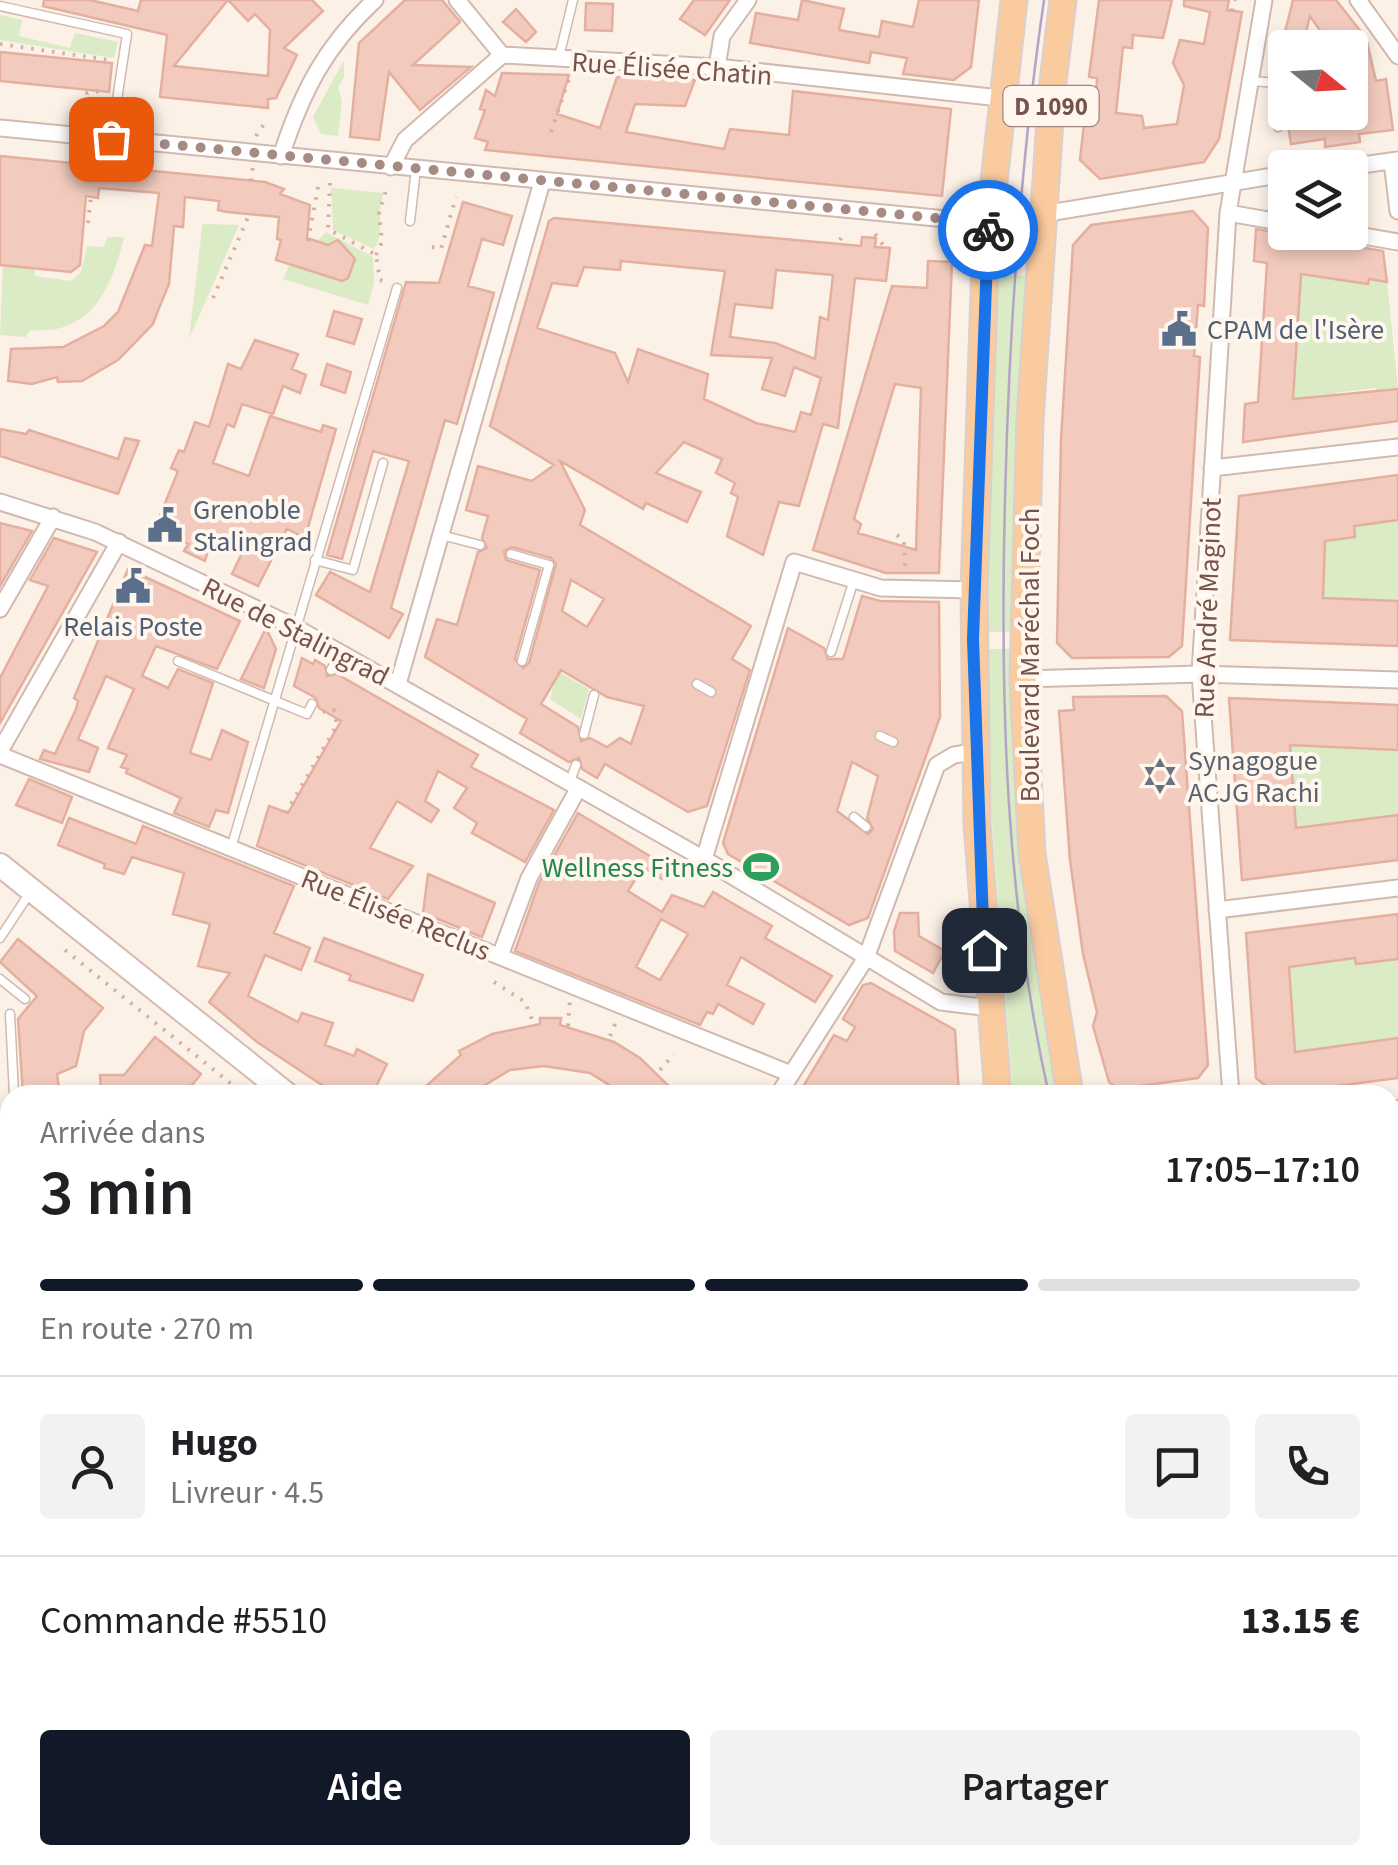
<!DOCTYPE html>
<html lang="fr">
<meta charset="utf-8">
<style>
body{margin:0;font-family:"Source Sans 3",sans-serif;background:#f2f2f2;color:#202124;height:100vh;display:flex;flex-direction:column;font-size:38px;white-space:nowrap}
*{box-sizing:border-box;margin:0}
p{font-size:32px;color:#757577}
.icon{flex:none;width:55px;height:55px;fill:none;stroke:currentColor;stroke-width:2;stroke-linecap:round;stroke-linejoin:round}
.map{position:relative;flex:1;overflow:hidden}
.side{position:absolute;left:0px;top:1085px;width:1400px;height:780px;display:flex;flex-direction:column;background:#fff;border-radius:30px 30px 0 0;box-shadow:0 5px 15px #0003}
.side>*{flex:none}
.needle{width:65px;rotate:108deg}
.fabs{position:absolute;left:1268px;top:30px;display:grid;gap:20px}
.fabs a{display:grid;place-items:center;width:100px;height:100px;border-radius:10px;background:#fff;box-shadow:0 5px 15px #0003;font-size:50px}
.pin{position:absolute;display:grid;place-items:center;width:85px;height:85px;color:#fff;margin:-42px;border-radius:20px;box-shadow:0 5px 15px #0006}
.courier{position:absolute;display:grid;place-items:center;width:100px;height:100px;margin:-50px;border:8px solid #1a73e8;border-radius:50%;background:#fff;color:#222;box-shadow:0 2px 12px #0007}
.head em{font-style:normal;font-weight:600}
.head div{display:flex;flex-direction:column-reverse}
.head{display:flex;align-items:center;justify-content:space-between;height:170px;padding:0 40px}
h1{font-size:65px;font-weight:600;line-height:75px}
.bar{display:grid;grid-template-columns:repeat(4,1fr);gap:15px 10px;align-content:center;height:120px;padding:0 40px}
.bar i{height:12px;border-radius:8px;background:#e0e0e0}
.bar .on{background:#111827}
.bar p{grid-column:span 4}
.line{display:flex;align-items:center;gap:25px;padding:0 40px;border-top:2px solid #e0e0e0}
.line div{flex:1}
.round{display:grid;place-items:center;flex:none;width:105px;height:105px;border-radius:10px;background:#f2f2f2}
.button{display:flex;gap:20px;margin-top:auto;padding:20px 40px}
.button a{flex:1;height:115px;border-radius:10px;background:#111827;color:#fff;font-size:40px;font-weight:600;line-height:115px;text-align:center}
.button a+a{background:#f2f2f2;color:#202124}
.map>svg:first-child{display:block}
</style>
<div class="map">
<svg width="1398" height="1865" viewBox="0 0 1398 1865">
<rect width="100%" height="100%" fill="#fcf1e7"/>
<path fill="#daebc5" d="M0,15L22,20L19,36L70,48L75,33L118,42L114,58L0,40Z
M344,60V77L338,88L342,101L338,136L321,134L313,117Z
M331,188L384,193C375,212 386,233 374,249L333,230Z
M203,224L239,225L189,339L202,229Z
M326,232L373,257L374,283L368,305L283,279L290,264L342,281L348,278L355,259L338,240L328,245L317,241Z
M108,237H124C112,288 91,336 30,330L26,337L0,335L3,266L35,269V276L71,281L81,272L87,246L103,247Z
M1298,273L1368,284L1369,279L1387,282L1398,389L1377,397L1375,388L1335,393V402L1327,404L1325,394L1309,397L1310,406L1301,407L1300,398L1284,400Z
M997,274L1027,276L1014,632H984Z
M1398,520V601L1310,598L1323,589L1325,541L1354,537V526Z
M984,649H1014L1061,1093L1013,1095L985,734Z
M557,671L589,689L581,719L550,699Z
M1290,745L1398,750V815L1296,829Z
M1350,920L1356,964L1398,959V1038L1295,1052L1289,967L1328,923Z"/>
<path fill="#f2cbbe" stroke="#e5af9f" stroke-width="2.5" fill-rule="evenodd" d="M44,0H90L138,11L141,0H312L323,11L284,48L297,55L276,98L268,99V108L160,97L167,35L43,6ZM228,0L248,21L255,14L270,30L268,76L174,66Z
M405,0H442L460,22L413,65L471,67L420,110L389,72L379,140L350,137L359,43Z
M694,0H730L705,35L680,19Z
M802,0L844,9L839,30L879,37L882,21L913,27L919,0H979L971,67L954,80L903,74L907,58L871,52L869,63L750,43L756,13L798,20Z
M1099,0H1172L1163,38L1133,35L1132,48L1123,47L1116,113L1142,116L1144,128L1177,124L1184,85L1173,63L1180,40L1204,44L1210,12L1184,6V0H1229L1227,10L1242,12L1219,139L1204,162L1100,179L1080,160L1087,96L1096,97L1097,78L1089,77Z
M1293,0H1336L1366,38L1376,81L1386,79L1393,130L1359,134L1360,142L1325,147V139L1291,144L1286,112H1350V84L1356,83L1350,82V48H1332L1310,16L1302,48H1281Z
M586,3L613,4L612,31L585,30Z
M516,9L536,32L526,42L503,22Z
M0,52L112,63L109,92L0,81Z
M502,73L569,75L557,114L600,128L617,77L695,80L685,106L635,104L626,132L724,149L730,129L789,135L793,91L951,109L942,196L485,150L488,142L475,138L485,110L480,109L486,90L495,96Z
M0,156L265,182L284,189L280,194L310,205L307,238L328,245L338,240L355,259L348,278L342,281L276,260L281,240L277,239L279,217L227,212L218,210L219,201L185,197L183,227L174,226L169,284L159,308L153,324L118,360L82,381L58,382L57,377L32,384L8,381L11,349L63,347L104,326L118,312L145,245L152,246L159,193L99,188L98,198L86,196L80,265L71,272L0,265Z
M463,202L512,216L503,245L482,239L468,286L494,293L457,424L445,420L391,608L403,614L389,638L316,595L330,572L370,592L409,461L373,451L342,559L327,555L406,282L439,283Z
M1193,211L1208,228L1204,306L1198,305L1194,356L1200,357L1182,646L1169,657L1072,658L1057,643L1061,440L1073,245L1091,225Z
M554,218L861,246L862,237L876,238L875,247L890,248L886,281L855,278L838,428L823,424L799,506L779,502L763,555L727,536L738,497L731,493L735,483L716,473L722,459L684,442L656,473L701,492L687,522L646,503L643,509L560,461L585,510L580,525L751,626L732,659L750,670L707,806L688,812L605,764L597,778L582,769L579,758L569,762L520,733L527,719L425,657L437,619L457,625L478,552L487,548L482,538L488,516L466,510L478,466L532,481L554,465L490,426L549,221ZM621,261L725,271L711,355L772,358L762,389L785,396L794,367L821,378L811,415L801,412L795,432L756,423L704,399L708,374L638,349L628,382L615,353L537,328L552,283L577,286L584,267L620,270ZM776,270L833,275L828,320L820,317L815,359L775,343L730,337L735,304L772,308ZM512,547L551,558L556,564L529,663L523,668L515,659L540,570L506,560L504,551ZM571,580L604,599L587,627L562,611ZM561,670L607,697L644,706L631,744L620,738L607,747L590,738L581,741L578,727L541,704Z
M1256,229L1383,251L1387,282L1369,279L1368,284L1301,274L1293,399L1398,389V421L1243,442L1245,404L1258,402L1261,356L1267,263L1254,261Z
M928,261L952,262L939,573H886L813,550L892,286L927,288ZM895,384L921,388L916,550L858,533L861,524L854,519Z
M334,311L362,319L354,344L327,336Z
M255,340L298,354L292,369L306,375L300,393L283,386L273,414L242,404L234,427L227,424L213,463L249,476L270,416L321,432L323,425L336,429L305,538L287,529L258,586L232,574L241,555L211,540L205,561L184,551L188,544L155,528L178,471L171,468L179,450L184,452L195,422L209,427L228,364L241,369Z
M327,364L351,372L345,393L321,385Z
M0,429L26,434L29,430L118,459L125,438L139,441L118,494L0,456Z
M1398,475V520L1354,526L1355,537L1325,541L1323,598L1398,601V646L1230,640L1239,496Z
M0,523L32,531L0,586Z
M54,538L97,552L0,723V678L48,586L30,580Z
M128,569L240,621L217,669L156,646L142,676L168,688L178,669L213,683L190,753L211,760L222,730L248,742L228,813L216,810L209,827L174,813L181,798L126,773L128,769L121,767L127,755L108,748L134,689L106,676L78,739L98,748L89,772L40,759L44,750L55,754L76,709L78,701L74,698Z
M862,596L880,601L939,602L940,717L868,918L849,925L728,854L723,843L788,628L824,648L828,659H843ZM852,762L878,776L867,818L873,829L868,834L837,811Z
M266,628L276,649L264,688L241,679Z
M302,658L313,664L315,660L325,666L327,676L337,674L478,755L471,767L554,810L525,862L472,833L477,823L454,808L467,788L438,771L425,801L439,810L431,822L397,801L370,848L413,866L388,899L257,846L269,806L288,813L341,721L319,708L316,698L294,686Z
M1166,696L1182,711L1208,1065L1198,1078L1118,1089L1109,1082L1093,1026L1097,1012L1083,954L1070,860L1059,711L1074,710L1073,697Z
M1229,698L1398,705V750L1290,745L1296,828L1398,815V860L1242,880Z
M29,779L72,797L62,823L16,805Z
M578,813L668,867L662,879L643,867L628,891L662,912L672,895L704,907L713,892L772,926L765,938L832,976L815,1002L741,957L727,985L764,1004L753,1024L718,1004L713,1014L707,1012L700,1025L515,951L539,883ZM661,919L688,934L660,980L636,967Z
M69,818L136,844L143,826L294,886L274,933L310,948L301,970L265,955L248,996L298,1022L302,1013L333,1023L325,1045L354,1056L357,1049L387,1064L372,1095H337L257,1042L209,1002L230,973L198,966L210,924L173,914L184,873L132,857L124,874L104,868L105,864L58,845Z
M428,874L495,903L482,937L423,913Z
M900,913H918L919,936L945,951L933,973L895,951L894,931Z
M1398,914V959L1356,964L1355,958L1289,967L1295,1052L1398,1038V1078L1276,1094L1256,1078L1246,933Z
M324,938L423,975L413,1001L349,980L351,975L315,961Z
M18,939L103,1008L84,1031L76,1066L57,1074L60,1095H23L18,1019L37,996L0,962Z
M871,983L955,1030L959,1095H798L834,1035L847,1041L855,1027L843,1019L863,985Z
M540,1018H561L560,1025L614,1042L640,1058L678,1095H625L590,1073L544,1066L510,1070L468,1095H416L461,1055L459,1051L492,1034L540,1024Z
M155,1037L201,1074L184,1095H101L100,1075H124Z"/>
<g fill="none" stroke-linecap="round" stroke-linejoin="round">
<defs>
<path id="lane" d="M0,6L127,34L111,139
M559,57L573,0
M1250,81L1278,83V127
M410,221L416,169
M441,535L480,545
M511,554L549,565L522,661
M315,560L353,570L383,463
M831,652L854,580
M178,661L307,714L312,704
M331,670L341,652
M697,684L711,692
M584,734L594,695
M880,736L893,742
M569,784L576,765
M854,817L866,827
M231,848L397,288
M0,938L29,894
M0,979L25,999
M10,1014L14,1095"/>
<path id="street" d="M457,0L502,55
M1358,0L1398,56
M717,67L722,36L748,0
M0,128L988,223L1285,174
M281,156C302,92 325,46 375,0
M1392,161L1398,211
M391,167L405,140L502,55L717,67L1000,98
M1340,168L1398,160
M1228,213L1285,223
M1341,232L1398,242
M1212,468L1398,447
M0,502L95,532L295,627L704,859L941,1002L990,1008
M0,609L53,517
M1023,679L1200,674L1398,680
M398,684L542,182
M0,751L119,542
M0,755L791,1074
M704,859L794,562L881,588L974,590
M1217,910L1398,888
M500,956L529,878L578,789
M778,1095L866,958L937,765L954,755L974,752
M1231,1095L1200,674L1228,213L1264,0
M1390,1237L1398,1241
M1390,1325L1398,1312
M0,1365L10,1364
M1126,1855L1153,1863L1195,1855
M392,1865L397,1855
M568,1865L571,1855"/>
<path id="secondary" d="M0,865L288,1095
M1390,1113L1398,1112
M0,1751L10,1754
M335,1855L371,1865
M801,1865L803,1855"/>
<path id="primary" d="M1063,0L1052,90L1030,420L1023,679L1032,854L1070,1095
M998,1095L977,824L974,590L985,263L1014,0
M1197,1855L1199,1865
M1247,1855L1250,1865"/>
</defs>
<use href="#lane" stroke="#d1b9af" stroke-width="11"/>
<use href="#street" stroke="#d1b9af" stroke-width="19"/>
<use href="#secondary" stroke="#d7baaf" stroke-width="26"/>
<use href="#primary" stroke="#d9cfcd" stroke-width="29"/>
<path stroke="#d7aea1" stroke-width="4" stroke-dasharray="2.5 8" stroke-linecap="butt" d="M1232,11L1235,0
M0,44L109,60
M86,105L87,93L100,91
M551,132L570,76
M256,136L264,124
M93,165V159
M251,181L253,165
M330,183L328,229L376,255L380,280L389,283
M1350,192L1353,217
M88,223L91,197
M875,234L883,245
M840,240L844,232
M308,241L319,182
M432,247L441,249L456,197
M376,255L382,242L379,212L387,188
M213,298L249,215
M897,535L904,541L905,572
M286,813L337,725L334,710L321,712
M65,950L245,1095
M494,982L525,1002L534,1025
M568,1026L570,1000
M610,1036L616,1022
M660,1070L674,1054
M1390,1439L1398,1445
M1390,1609L1398,1608
M1390,1659L1398,1674
M1390,1707L1398,1708
M1390,1730L1398,1733
M413,1855L444,1865"/>
<use href="#lane" stroke="#fff" stroke-width="8"/>
<use href="#street" stroke="#fff" stroke-width="15"/>
<use href="#secondary" stroke="#fff" stroke-width="22"/>
<use href="#primary" stroke="#fbcba0" stroke-width="25"/>
<path stroke="#b2a5c7" stroke-width="2.5" d="M1044,0C1020,165 1009,332 1005,499C1000,699 1005,899 1049,1095
M0,1776L10,1779
M274,1855L307,1865
M1218,1855L1220,1865"/>
</g>
<g fill="none" stroke-linecap="round" stroke-linejoin="round">
<path stroke="#a68b82" stroke-width="10" stroke-dasharray="0 18" d="M111,139L988,223V230"/>
<path stroke="#1a73e8" stroke-width="12" d="M984,950L973,639L988,230"/>
</g>
<defs>
<symbol id="civic-bare" viewBox="-9 -9 18 18"><path d="M-.6-6.5H3V-4.5H.6V-3L4-1V1h2V6H-6V1h2V-1L-.6-3ZM-1.2 2.5V6h2.4V2.5Z" fill="#5c6f8a" stroke="#fff6ed" stroke-width="2.5" paint-order="stroke"/></symbol>
<symbol id="synagogue-bare" viewBox="-9 -9 18 18"><path d="M0-6.5L5.6 3.2H-5.6ZM0 6.5L5.6-3.2H-5.6Z" fill="#6b7280" stroke="#fff6ed" stroke-width="2.5" paint-order="stroke"/></symbol>
<symbol id="stadium-bare" viewBox="-9 -9 18 18"><path d="M0-5a6.5 5 0 1 0 0 10a6.5 5 0 1 0 0-10ZM-3.5-1.8h7v3.6h-7Z" fill="#2e9e5b" stroke="#fff6ed" stroke-width="2.5" paint-order="stroke"/></symbol>
</defs>
<g fill-rule="evenodd">
<use href="#civic-bare" x="1154" y="304" width="50" height="50"/>
<use href="#civic-bare" x="140" y="500" width="50" height="50"/>
<use href="#civic-bare" x="108" y="561" width="50" height="50"/>
<use href="#synagogue-bare" x="1135" y="751" width="50" height="50"/>
<use href="#stadium-bare" x="736" y="842" width="50" height="50"/>
</g>
<g text-anchor="middle" stroke-width="8" stroke-linejoin="round" paint-order="stroke">
<rect fill="#fff6ed" stroke="#a0857c" stroke-width="2.5" x="1003.5" y="86" width="95" height="40" rx="8"/>
<g font-size="25" font-weight="bold" fill="#77544b">
<text x="1051" y="115">D 1090</text>
</g>
<g font-size="28" fill="#77544b" stroke="#fff6ed">
<text transform="translate(672 68) rotate(4)" y="10">Rue Élisée Chatin</text>
<text transform="translate(1207 608) rotate(-88)" y="10">Rue André Maginot</text>
<text transform="translate(296 631) rotate(27)" y="10">Rue de Stalingrad</text>
<text transform="translate(1029 655) rotate(-90)" y="10">Boulevard Maréchal Foch</text>
<text transform="translate(396 914) rotate(22)" y="10">Rue Élisée Reclus</text>
</g>
<g font-size="28" fill="#4e5e75" stroke="#fff6ed" text-anchor="start">
<text x="1207" y="339">CPAM de l'Isère</text>
<text x="193" y="519">Grenoble<tspan x="193" dy="32">Stalingrad</tspan></text>
<text x="133" y="636" text-anchor="middle">Relais Poste</text>
</g>
<g font-size="28" fill="#5b616d" stroke="#fff6ed" text-anchor="start">
<text x="1188" y="770">Synagogue<tspan x="1188" dy="32">ACJG Rachi</tspan></text>
</g>
<g font-size="28" fill="#27864d" stroke="#fff6ed" text-anchor="end">
<text x="733" y="877">Wellness Fitness</text>
</g>
</g>
</svg>
<div class="fabs">
<a><svg class="needle" viewBox="-14 -14 28 28"><path d="M0-13l5 13h-10z" fill="#e53935"/><path d="M0 13l5-13h-10z" fill="#757577"/></svg></a>
<a><svg class="icon" aria-label="layers" viewBox="0 0 24 24"><path d="M12 4l9 5-9 5-9-5zM3 14l9 5 9-5"/></svg></a>
</div>
<div class="pin" style="left:111px;top:139px;background:#ea580c"><svg class="icon" aria-label="bag" viewBox="0 0 24 24"><path d="M5 8h14l-1 12H6zM9 8a3 3 0 0 1 6 0"/></svg></div>
<div class="pin" style="left:984px;top:950px;background:#1f2937"><svg class="icon" aria-label="home" viewBox="0 0 24 24"><path d="M3 11l9-7 9 7M6 9v11h12V9"/></svg></div>
<div class="courier" style="left:988px;top:230px"><svg class="icon" aria-label="bike" viewBox="0 0 24 24"><circle cx="6" cy="16" r="4"/><circle cx="18" cy="16" r="4"/><path d="M6 16l4-8h5l3 8M10 8l3 8H6M13 5h3"/></svg></div>
<section class="side">
<div class="head"><div><h1>3 min</h1><p>Arrivée dans</p></div><em>17:05–17:10</em></div>
<div class="bar"><i class="on"></i><i class="on"></i><i class="on"></i><i></i><p>En route · 270 m</p></div>
<div class="line" style="height:180px"><a class="round"><svg class="icon" aria-label="person" viewBox="0 0 24 24"><circle cx="12" cy="8" r="4"/><path d="M4 21q1-7 8-7t8 7"/></svg></a><div><b>Hugo</b><p>Livreur · 4.5</p></div><a class="round"><svg class="icon" aria-label="chat" viewBox="0 0 24 24"><path d="M4 5h16v11H9l-5 4z"/></svg></a><a class="round"><svg class="icon" aria-label="phone" viewBox="0 0 24 24"><path d="M5 4h4l2 5-3 2q2 4 5 5l2-3 5 2v4C11 20 4 13 5 4z"/></svg></a></div>
<div class="line" style="height:130px"><div>Commande #5510</div><b>13.15 €</b></div>
<div class="button"><a>Aide</a><a>Partager</a></div>
</section>
</div>
